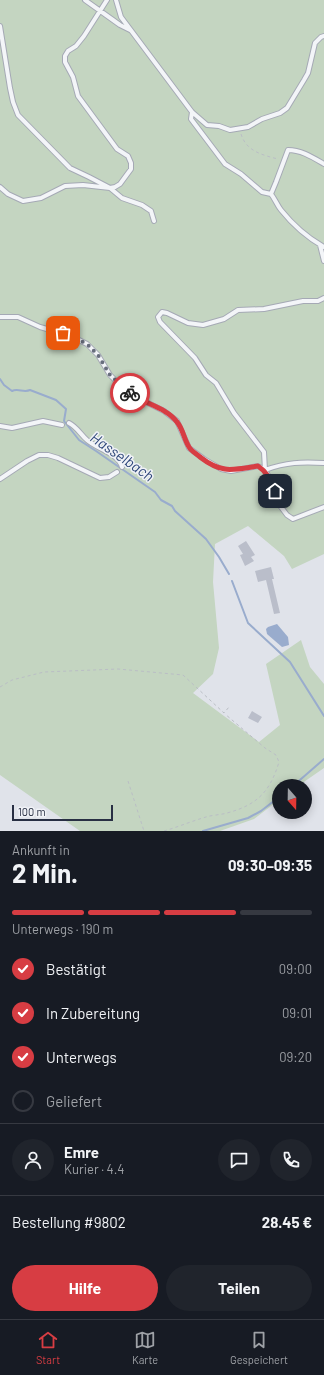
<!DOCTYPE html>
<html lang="de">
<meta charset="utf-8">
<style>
body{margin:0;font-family:Barlow,sans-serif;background:#20242c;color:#f1f3f6;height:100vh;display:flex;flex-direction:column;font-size:15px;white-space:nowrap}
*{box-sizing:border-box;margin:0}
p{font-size:13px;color:#9ea1a6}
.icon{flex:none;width:22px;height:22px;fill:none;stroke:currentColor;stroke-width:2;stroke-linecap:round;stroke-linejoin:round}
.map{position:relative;height:831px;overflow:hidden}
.sheet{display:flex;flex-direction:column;background:#171b24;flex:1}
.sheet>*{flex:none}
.needle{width:26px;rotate:160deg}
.buttons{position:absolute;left:272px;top:779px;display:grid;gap:8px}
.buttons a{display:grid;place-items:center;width:40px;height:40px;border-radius:50%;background:#171b24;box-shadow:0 2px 10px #0003;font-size:20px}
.scale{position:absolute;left:12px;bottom:10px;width:101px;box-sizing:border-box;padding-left:4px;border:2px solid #282f43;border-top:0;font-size:11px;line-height:14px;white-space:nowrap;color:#282f43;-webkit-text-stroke:3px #f0f2f7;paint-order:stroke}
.pin{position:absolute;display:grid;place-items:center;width:34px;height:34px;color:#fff;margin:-17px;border-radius:8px;box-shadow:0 2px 6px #0006}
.courier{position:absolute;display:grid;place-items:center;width:40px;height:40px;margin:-20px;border:3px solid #d73d43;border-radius:50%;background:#fff;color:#222;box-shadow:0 1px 5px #0007}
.overview em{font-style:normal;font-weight:700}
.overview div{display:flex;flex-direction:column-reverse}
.overview{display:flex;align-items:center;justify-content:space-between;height:68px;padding:0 12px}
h1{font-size:26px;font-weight:700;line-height:30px}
.bar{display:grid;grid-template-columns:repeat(4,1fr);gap:6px 4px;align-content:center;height:48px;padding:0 12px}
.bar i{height:5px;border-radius:3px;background:#363941}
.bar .current{background:#d73d43}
.bar p{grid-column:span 4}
.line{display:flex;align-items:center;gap:10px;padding:0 12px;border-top:1px solid #363941}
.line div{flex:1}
.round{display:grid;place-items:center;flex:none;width:42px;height:42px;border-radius:21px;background:#20242c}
ol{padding:0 12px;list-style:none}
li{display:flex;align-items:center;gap:12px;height:44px}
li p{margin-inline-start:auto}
li .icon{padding:4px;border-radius:50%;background:#d73d43;color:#fff;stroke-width:4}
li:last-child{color:#9ea1a6}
li i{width:22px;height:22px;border:2px solid #363941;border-radius:50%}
.action{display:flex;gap:8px;margin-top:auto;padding:8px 12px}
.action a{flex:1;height:46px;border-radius:24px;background:#d73d43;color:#fff;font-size:16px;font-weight:700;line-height:46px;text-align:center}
.action a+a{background:#20242c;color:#f1f3f6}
.dock{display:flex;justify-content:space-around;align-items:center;height:56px;border-top:1px solid #363941;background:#171b24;font-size:11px;color:#9ea1a6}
.dock a{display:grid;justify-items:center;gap:2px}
.dock .current{color:#d73d43}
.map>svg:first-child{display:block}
</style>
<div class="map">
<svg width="324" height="831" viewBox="0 0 324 831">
<rect width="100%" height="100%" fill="#e0e3ea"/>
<path fill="#c4d5c1" d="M0,0H324V554L292,569L284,556L248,526L215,544L213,582L219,648L213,674L193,693L259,742L280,725L266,664L301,640L310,667L324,684V768L298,786H279V800L254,819L220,831H80L0,775Z"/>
<path fill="#99accd" d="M277,624L288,637L289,645L282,647L267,634L266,629L268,627Z"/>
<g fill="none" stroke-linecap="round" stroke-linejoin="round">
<path stroke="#99accd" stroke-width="2" d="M0,379L4,385L12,391C18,388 24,393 30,390L56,400L66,409L64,421L79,440L96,451L155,492L161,500L172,506L175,511L206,539L219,557L229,574
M232,581L248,623L290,662L324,716
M293,786L324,759
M203,831L248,818L261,811L279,797"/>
</g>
<path fill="#babeca" d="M246,541L255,555L251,557L254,561L245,566L240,555L243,554L238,546Z
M271,567L274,579H272L280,613L274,614L266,580L258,582L255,571Z
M252,711L262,717L258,723L248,718Z"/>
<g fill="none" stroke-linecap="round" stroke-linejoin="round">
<defs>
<path id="lane" d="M85,0L120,25L130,30
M116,0L121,17L192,112L207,125L219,126L230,130L248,127L262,119L280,113L287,108L304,80L308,73L315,43L321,37L324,36
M0,26L10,88L13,102L18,115L70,168L89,177L110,188L122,198L142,205L151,211L154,221
M192,112L191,119L225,164L241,174L262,192L271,194
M324,164C312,157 301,150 288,150L276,182L271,194C275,199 277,205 281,210C293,225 308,238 324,247
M0,187L8,194L23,201L41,198L65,186L83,185L110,188L115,187L120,184L131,169V163L128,156L117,149L78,96L73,77L65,62V56L68,51L76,46L84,36L107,0
M320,245L324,261
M324,298L318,301H303L264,309L238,310L224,319L203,325L188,323L167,313L162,312L158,317L160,322L195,358L206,375L216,383L234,413L264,452L265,470L272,482L281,507L287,515L293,519L324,507
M0,317H18L40,327L71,336L87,344L98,355L110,375L120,385L136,397L164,411L177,421L189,448L204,459L221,469L231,471L258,466L265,470
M69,423C77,427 81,435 87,440C97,449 118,453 122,467
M0,426L12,428L43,421L62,425
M265,470C287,462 301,462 324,463
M0,479L27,461L39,455H48L58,458L100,478L109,477L117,472"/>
</defs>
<use href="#lane" stroke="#a5a9b5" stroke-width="6"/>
<path stroke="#babec5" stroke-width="1" stroke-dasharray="3 3" stroke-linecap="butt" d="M241,134C246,151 262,155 278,159
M0,687L12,680L44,672L118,669L183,675L224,713L229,707
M128,781L144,831
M164,831C178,827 192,821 206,817C212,815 220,815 227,813C257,805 270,792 279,762L276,755L265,748L225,714"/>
<use href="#lane" stroke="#f3f5f8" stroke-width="4"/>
</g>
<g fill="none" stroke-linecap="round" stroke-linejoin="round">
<path stroke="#686e7d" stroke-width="4" stroke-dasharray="0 7.2" d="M63,333L71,336L87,344L98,355L110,375L130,393"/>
<path stroke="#d73d43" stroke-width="5" d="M130,393C144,404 166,407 177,422C183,429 184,439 189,447C191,451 197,454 200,457C222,474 232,470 258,466C267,472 271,480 275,491"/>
</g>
<g text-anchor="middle" stroke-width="3" stroke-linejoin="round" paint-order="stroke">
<g font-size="15" font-style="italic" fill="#2f487a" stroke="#f0f2f7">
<text transform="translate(122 457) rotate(35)" y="5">Hasselbach</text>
</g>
</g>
</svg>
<div class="buttons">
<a><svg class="needle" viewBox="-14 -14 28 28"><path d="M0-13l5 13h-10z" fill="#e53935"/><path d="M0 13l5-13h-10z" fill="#9ea1a6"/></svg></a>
</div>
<div class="scale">100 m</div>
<div class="pin" style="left:63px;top:333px;background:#ea580c"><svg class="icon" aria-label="bag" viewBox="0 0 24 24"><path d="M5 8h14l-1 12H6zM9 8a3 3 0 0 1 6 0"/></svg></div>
<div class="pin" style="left:275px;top:491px;background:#1f2937"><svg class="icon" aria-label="home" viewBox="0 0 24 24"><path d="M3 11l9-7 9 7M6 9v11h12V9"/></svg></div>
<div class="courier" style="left:130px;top:393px"><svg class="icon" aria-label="bike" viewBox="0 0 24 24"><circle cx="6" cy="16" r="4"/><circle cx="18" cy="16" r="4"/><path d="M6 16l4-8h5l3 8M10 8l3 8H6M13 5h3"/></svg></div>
</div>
<section class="sheet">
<div class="overview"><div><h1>2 Min.</h1><p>Ankunft in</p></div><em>09:30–09:35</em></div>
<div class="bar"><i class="current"></i><i class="current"></i><i class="current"></i><i></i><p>Unterwegs · 190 m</p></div>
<ol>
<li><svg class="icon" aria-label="check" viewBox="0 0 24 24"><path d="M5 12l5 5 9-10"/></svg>Bestätigt<p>09:00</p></li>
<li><svg class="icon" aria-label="check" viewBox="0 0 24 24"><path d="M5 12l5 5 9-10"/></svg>In Zubereitung<p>09:01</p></li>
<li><svg class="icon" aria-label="check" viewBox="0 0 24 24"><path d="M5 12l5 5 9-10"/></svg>Unterwegs<p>09:20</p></li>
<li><i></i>Geliefert</li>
</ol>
<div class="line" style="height:72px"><a class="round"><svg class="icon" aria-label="person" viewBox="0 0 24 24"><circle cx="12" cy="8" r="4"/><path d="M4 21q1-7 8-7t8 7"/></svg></a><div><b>Emre</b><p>Kurier · 4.4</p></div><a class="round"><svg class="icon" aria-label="chat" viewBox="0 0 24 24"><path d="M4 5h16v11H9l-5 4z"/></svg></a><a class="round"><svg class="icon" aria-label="phone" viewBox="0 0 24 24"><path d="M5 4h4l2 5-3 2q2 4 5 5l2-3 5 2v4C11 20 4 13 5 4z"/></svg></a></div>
<div class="line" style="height:52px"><div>Bestellung #9802</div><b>28.45 €</b></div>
<div class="action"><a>Hilfe</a><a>Teilen</a></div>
</section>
<nav class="dock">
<a class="current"><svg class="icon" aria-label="home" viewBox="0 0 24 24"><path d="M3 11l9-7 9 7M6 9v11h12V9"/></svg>Start</a>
<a><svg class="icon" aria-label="map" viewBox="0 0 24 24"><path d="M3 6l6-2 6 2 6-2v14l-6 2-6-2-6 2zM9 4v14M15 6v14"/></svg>Karte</a>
<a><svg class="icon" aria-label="saved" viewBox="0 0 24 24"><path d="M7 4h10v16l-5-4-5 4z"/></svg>Gespeichert</a>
</nav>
